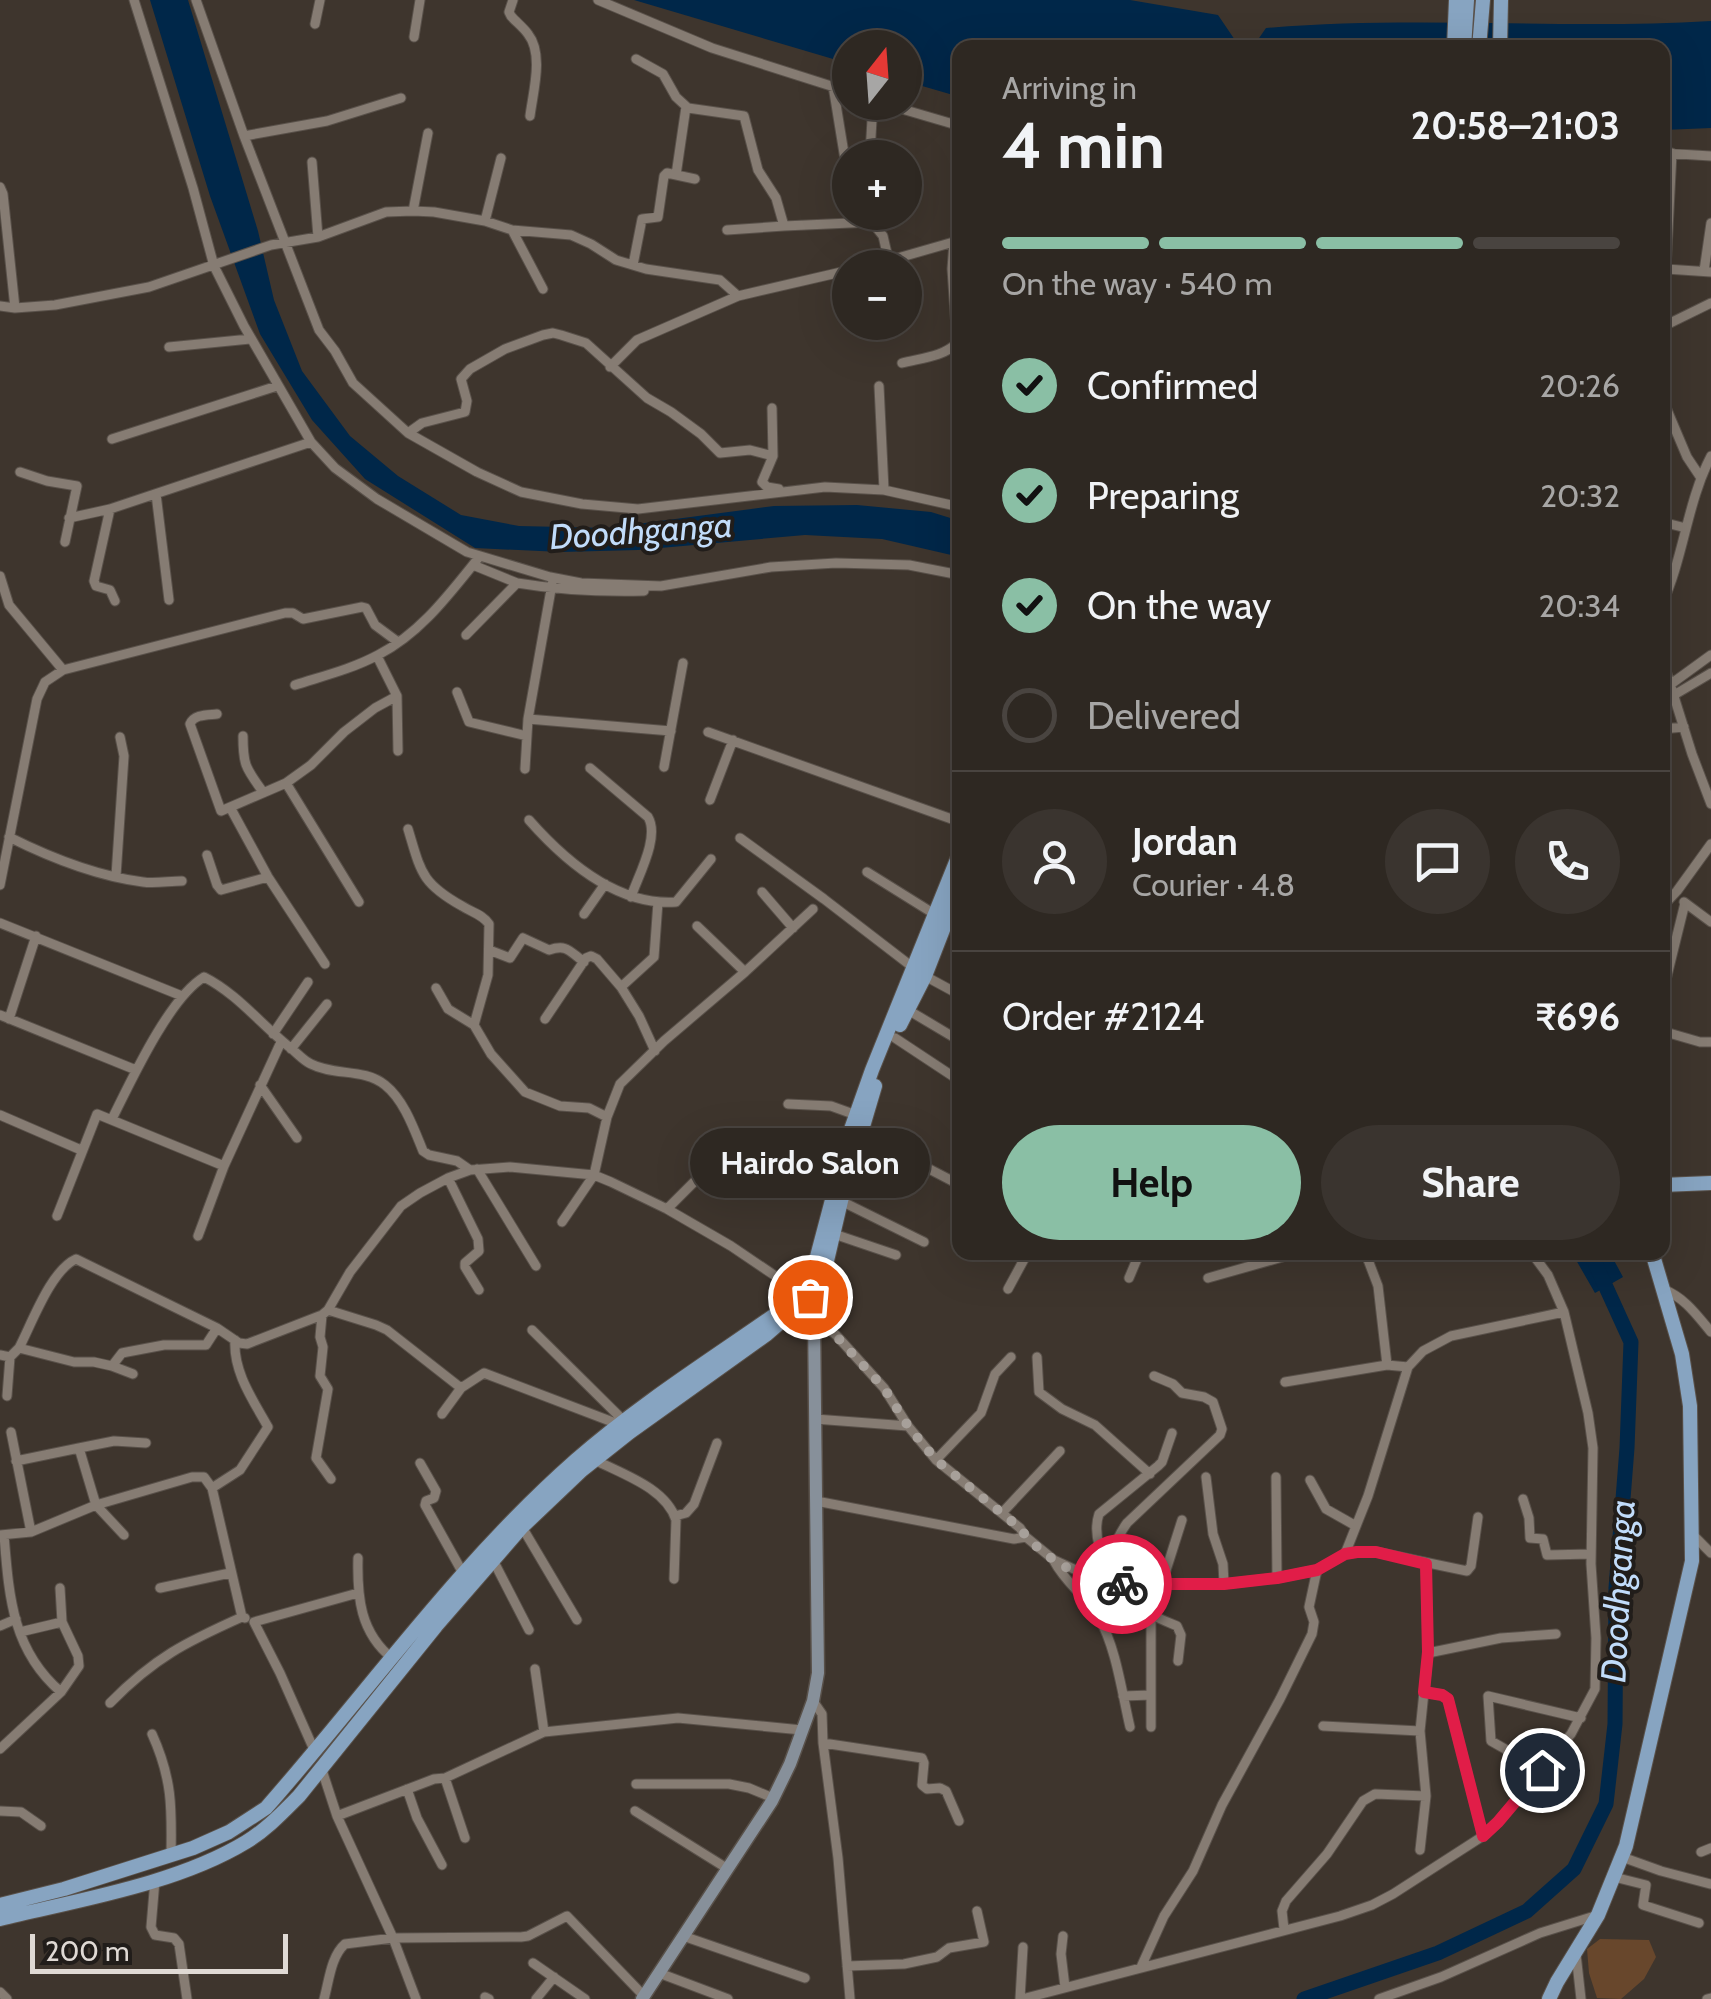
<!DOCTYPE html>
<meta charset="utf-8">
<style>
body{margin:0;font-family:Cabin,sans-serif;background:#3a342f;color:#f1f3f6;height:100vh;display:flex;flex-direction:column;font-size:38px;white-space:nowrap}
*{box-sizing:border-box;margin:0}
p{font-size:32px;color:#a7a6a5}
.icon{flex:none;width:55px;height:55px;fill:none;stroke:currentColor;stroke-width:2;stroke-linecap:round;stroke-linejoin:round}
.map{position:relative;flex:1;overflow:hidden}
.drawer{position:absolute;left:952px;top:40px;width:718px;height:1220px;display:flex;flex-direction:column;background:#2e2822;border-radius:20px;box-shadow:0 10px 40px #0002,0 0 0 2px #494440}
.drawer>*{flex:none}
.needle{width:65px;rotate:17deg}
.fabs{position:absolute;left:832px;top:30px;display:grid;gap:20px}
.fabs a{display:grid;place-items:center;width:90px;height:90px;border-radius:50%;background:#2e2822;box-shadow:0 10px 40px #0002,0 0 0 2px #494440;font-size:50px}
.scale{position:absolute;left:30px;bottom:25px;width:258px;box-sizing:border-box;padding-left:10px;border:5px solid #dfd9d4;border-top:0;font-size:28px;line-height:35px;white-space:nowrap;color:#dfd9d4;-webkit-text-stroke:8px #211d1a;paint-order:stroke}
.pin{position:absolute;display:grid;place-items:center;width:85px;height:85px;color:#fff;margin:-42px;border:5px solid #fff;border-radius:50%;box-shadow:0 2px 10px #0007}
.courier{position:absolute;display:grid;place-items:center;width:100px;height:100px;margin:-50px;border:8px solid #e11d48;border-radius:50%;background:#fff;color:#222;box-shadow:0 2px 12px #0007}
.bubble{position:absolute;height:70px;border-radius:35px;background:#2e2822;box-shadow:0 10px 40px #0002,0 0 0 2px #494440;font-size:32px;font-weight:700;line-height:70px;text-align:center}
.overview em{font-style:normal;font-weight:700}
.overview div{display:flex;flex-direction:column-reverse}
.overview{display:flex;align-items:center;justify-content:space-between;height:170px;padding:0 50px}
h1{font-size:65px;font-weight:700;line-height:75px}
.bar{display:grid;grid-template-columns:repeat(4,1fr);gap:15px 10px;align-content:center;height:120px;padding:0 50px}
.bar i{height:12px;border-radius:8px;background:#494440}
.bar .current{background:#8abfa5}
.bar p{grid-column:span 4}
.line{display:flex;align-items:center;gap:25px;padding:0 50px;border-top:2px solid #494440}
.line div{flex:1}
.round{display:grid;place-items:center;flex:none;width:105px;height:105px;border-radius:52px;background:#3a342f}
ol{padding:0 50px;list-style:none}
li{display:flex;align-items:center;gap:30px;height:110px}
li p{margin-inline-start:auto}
li .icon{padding:10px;border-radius:50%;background:#8abfa5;color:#111;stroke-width:4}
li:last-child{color:#a7a6a5}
li i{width:55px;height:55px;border:5px solid #494440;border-radius:50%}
.button{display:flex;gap:20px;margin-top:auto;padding:20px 50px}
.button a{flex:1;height:115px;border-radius:60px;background:#8abfa5;color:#111;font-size:40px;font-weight:700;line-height:115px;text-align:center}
.button a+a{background:#3a342f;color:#f1f3f6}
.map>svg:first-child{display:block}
</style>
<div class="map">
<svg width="1711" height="1999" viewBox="0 0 1711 1999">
<rect width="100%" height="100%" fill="#3e352d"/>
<path fill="#68472c" d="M1600,1939L1649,1940L1656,1957L1644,1979L1621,1999L1597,1998L1589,1973L1587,1949Z"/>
<path fill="#002749" d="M150,0H188L258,231L274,300L302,371L350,436L398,476L461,515L519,526L607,528L774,506L857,505L931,512L960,521V557L882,539L805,535L638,550L561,552L475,548L365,479L312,420L260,334L210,196Z
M634,0H1130L1218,15L1237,43L1255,44L1266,28C1414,15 1563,30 1711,21V128L1663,130L1662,48H960V97L905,81V48H850V64Z
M1572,1253H1610L1623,1277L1595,1293Z"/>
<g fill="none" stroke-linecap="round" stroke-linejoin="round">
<path stroke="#002749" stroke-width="15" d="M1304,1999L1438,1953L1527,1911L1574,1869L1606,1804L1615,1724L1616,1588L1627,1448L1631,1342L1590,1252"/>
<defs>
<path id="street" d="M134,0L193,188L214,266L244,326L311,442L335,468L377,499L467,552L550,577L581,583L661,586L771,567L836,563L909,565L960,575
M196,0L244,136L319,330L335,351L353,383L408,433L477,472L521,492L582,504L638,509L825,487L884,490L960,507
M513,0L509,12L511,16C516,22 523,27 528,34C544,54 533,92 530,116
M598,0L712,48L850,92
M315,24L320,0
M414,37L420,0
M636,59L663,74L676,97L688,108L744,116L758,170L776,198L784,226L872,222
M833,86L850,190
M878,102L960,126
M244,136L327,121L401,98
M1662,153L1711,156
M1672,153L1666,269L1711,272
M870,154L873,102
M312,162L318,237
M676,175L686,107
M0,187L3,194L15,308
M413,211L428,133
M864,212L883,236L889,262
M485,221L501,158
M512,230L543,289
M727,230L784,226
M633,265L642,219L658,217L664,176L667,173L695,179
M863,268L957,241
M1704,271L1711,223
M0,306L15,308L55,305L149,287L271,245L318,237L386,212L413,211L434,212L485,221L512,230L571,235L591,244L616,260L646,269L720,280L738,296L850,270
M1662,327L1711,303
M169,347L250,339
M955,347L960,380
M902,363C921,358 943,357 957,343L952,269L954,242
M610,367L637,340L738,296
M879,386L884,490
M1662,398L1687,457L1701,478
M772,408L773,456L762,482L767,487L779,489
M408,433L422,423L465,412L467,401L461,379L470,369L505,349L543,335L553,333L561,335L586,343L647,398L671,412L701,434L720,453L750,450L773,456
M112,439L277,386
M20,472L47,481L77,486L65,542
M156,494L169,600
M110,509L94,581L96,586L110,590L115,601
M69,518L110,509L311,442
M1662,522L1686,528
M473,565L517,583
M0,576L9,605L63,670
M1662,604C1684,557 1687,502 1711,456
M466,635L517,583C559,590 601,592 644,591
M377,656L397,696L398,751
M1662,658L1692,754L1711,804
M1671,684L1711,655
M295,685C323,676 352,669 378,655C421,633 450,593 480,556
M457,692L469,722L527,736
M1674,695L1711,673
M217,714C208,715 194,714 190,724L221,811L286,783L311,765L344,732L375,708L397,696
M528,719L671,731
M1662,729L1684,727
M708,732L960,822
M243,736C243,766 246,768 263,792
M664,767L683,663
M590,768L648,817C660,837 638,876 631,897
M525,769L528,719L552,584
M286,783L359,902
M710,800L733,740
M231,809L268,877L325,964
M529,820C566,862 618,906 676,902L711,859
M408,829C421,872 421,883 462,906C473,913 482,914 489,924L488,975L474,1025L491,1054L525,1092L560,1106L589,1108L607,1117
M9,837C51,858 96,876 143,882C155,884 169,881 182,881
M740,838L824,899L915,969
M207,855L217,885L221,890L268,877
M867,872L936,915
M116,876L124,756L120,737
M0,885L37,699L45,682L63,670L285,613H293L303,619L362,607L366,608L375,625L398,642
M762,892L793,928
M1684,902L1711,922
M1662,907L1677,891L1711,844
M584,914L605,884
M0,923L182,996
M697,926L745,972
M489,950L510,958L523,938L549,950C567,944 569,951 584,962
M925,976L960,995
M436,988L448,1009L474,1025
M1664,988L1685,903
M908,1010L960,1041
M0,1015L136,1070
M9,1019L36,936
M545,1019L586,958L591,956L597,959L621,987
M1662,1031L1700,1042H1711
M273,1034L308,982
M895,1038L960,1081
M291,1049L327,1004
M655,1051L639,1016L621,987L654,957L658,902
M260,1085L297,1138
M788,1104L831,1106L856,1115
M0,1115L81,1150
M112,1119C131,1081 169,998 204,977C238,994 263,1027 293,1050C299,1055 304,1061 311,1064C334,1076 364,1068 385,1085C404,1100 414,1129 423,1151L429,1155L457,1161L470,1170
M862,1134L960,1185
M477,1169L536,1266
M448,1178L478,1239L479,1251L465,1263V1267L479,1290
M841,1201L924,1242
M667,1209L715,1161
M57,1216L97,1114L224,1166L281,1042
M562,1222L594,1175L607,1117L620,1084L664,1041L745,972L813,909
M834,1234L896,1255
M198,1236L224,1166
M1365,1252L1378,1286L1387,1365L1408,1367
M1129,1278L1140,1252
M1208,1278L1300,1252
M1008,1289L1028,1252
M1663,1289C1685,1298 1696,1314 1711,1332
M328,1310L376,1325L387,1330L461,1388
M322,1315L320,1337L323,1347L320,1376L328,1389L316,1458L331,1479
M814,1317L836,1335L884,1388L908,1426L936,1460L1020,1528L1026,1537
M532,1330L623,1420
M19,1348L74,1362H94L112,1366L133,1374
M0,1355L10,1357L19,1348C32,1323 51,1270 76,1259L217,1328L239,1343L247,1344L322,1315L328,1310L350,1272L401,1206L420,1193L448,1178L470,1170L510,1167L594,1175L611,1182L667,1209L731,1246L799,1292
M1037,1357L1039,1392L1062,1409L1095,1425L1150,1474
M112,1366L122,1353L127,1352L164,1345H206L217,1328
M1154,1376L1173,1384L1182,1393L1204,1397L1213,1402L1222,1429L1220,1435L1127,1523C1114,1541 1108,1563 1109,1585C1136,1608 1145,1613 1177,1626L1181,1635L1178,1661
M1285,1382L1387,1365
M7,1396L10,1357
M442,1414L461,1388L484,1373L618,1424
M815,1419L908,1426
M11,1432L31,1532
M79,1448L114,1441L146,1443
M595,1460C622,1474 666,1488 676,1520L674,1579
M936,1460L981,1413L995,1374L1011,1357
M16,1461L79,1448L96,1505L124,1535
M420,1463L436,1491L434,1498L426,1501L425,1505L464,1575
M1206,1477L1213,1534L1223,1564L1224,1584
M1276,1477L1277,1578
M1310,1480L1326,1509L1356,1526
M212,1488L240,1470L268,1427C253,1400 233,1372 235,1340
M1523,1499L1529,1518L1530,1538L1543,1539L1547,1555L1591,1554
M816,1501L1014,1539L1026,1537L1054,1560L1109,1585L1224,1584L1277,1578L1317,1570L1345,1554L1357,1552H1376L1467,1571L1471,1566L1478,1517
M1002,1513L1060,1451
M675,1516L686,1513L694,1504L717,1443
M522,1527L577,1620
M0,1535L31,1532L96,1505L192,1477H204L212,1488L242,1617
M4,1535C9,1596 12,1650 61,1692
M1693,1535L1711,1553
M1345,1554L1368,1496L1408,1367L1423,1351L1451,1336L1564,1312
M358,1558C357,1597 360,1633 393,1659
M493,1560L529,1630
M1054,1561C1066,1584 1086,1596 1099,1618C1116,1647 1122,1693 1130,1727
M1108,1569C1100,1553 1093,1532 1099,1514L1158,1466L1162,1462L1172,1433
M1162,1583L1182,1520
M160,1588L230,1573
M1151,1617V1727
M0,1626L16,1619
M20,1632L62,1622
M1428,1653L1501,1638L1556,1634
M535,1669L544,1732
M1424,1692L1443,1695L1448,1699L1483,1836
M1123,1696L1151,1695
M813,1701L822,1714L823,1743L838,1858L850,1999
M110,1703C154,1658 186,1642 242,1617L245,1618
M1323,1726L1420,1731
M152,1734C172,1778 172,1807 171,1855
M823,1743L922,1758L924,1763L922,1785L927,1789L940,1788L946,1791L959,1821
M0,1749L61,1692L79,1666L78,1656L62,1622L60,1588
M315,1752L280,1673L254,1622L358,1593
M321,1767L337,1816L393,1938L416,1999
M1542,1770L1491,1741L1488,1696L1581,1718
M445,1778L465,1838
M636,1784H729L749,1788L773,1798
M407,1789L417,1818L442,1865
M0,1811L21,1812L41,1826
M635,1811L728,1869
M337,1816L434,1779L445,1778L544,1732L678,1718L802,1730
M1420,1850L1426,1796L1420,1731L1428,1653L1426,1564
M1701,1852L1711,1848
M1622,1857L1661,1871L1710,1884
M1614,1877L1646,1885L1643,1905L1699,1923
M155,1880L151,1927L155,1935L174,1938L179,1944L187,1999
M1284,1929L1282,1911L1286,1901L1327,1854L1363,1801L1375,1794L1426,1796
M683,1936L805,1978
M1063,1936L1061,1954L1065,1987
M1576,1954L1581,1999
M533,1963L585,1999
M847,1966L904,1964L937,1957L949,1948L984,1942L977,1911
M1141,1967L1164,1916L1193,1871L1222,1805L1280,1699L1312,1634L1314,1622L1309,1607L1317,1570
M659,1973L728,1999
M0,1992L7,1999
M485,1997L489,1999
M324,1999C329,1981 331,1956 345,1944L393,1938L521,1937L528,1936L567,1916L644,1996
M536,1999L554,1977
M1020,1999L1023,1947
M1022,1999L1340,1916L1372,1905L1393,1894L1483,1836L1498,1822L1571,1734L1595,1689L1596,1638L1591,1564L1593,1448L1588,1413L1564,1312L1548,1275L1531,1252
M1379,1999L1441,1977L1540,1933L1598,1915
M1707,1999L1711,1998"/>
<path id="secondary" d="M642,1999L772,1801L790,1764L813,1701L818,1673L814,1317L808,1291"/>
<path id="primary" d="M1454,48L1456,0
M1464,48L1467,0
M1479,48L1483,0
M1500,48L1501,0
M900,1025L925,976L960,886
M1662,1185L1711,1183
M794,1313L814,1325
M0,1905L64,1889L193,1848L229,1832L266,1808C368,1692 459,1563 576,1460C641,1403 715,1357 786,1307L805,1284L814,1268L850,1132L872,1070L960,852
M0,1919C78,1900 177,1884 246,1842C266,1830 282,1813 299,1796L436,1626L522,1527L582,1470L630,1432L767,1334L810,1297L819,1282L826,1265L842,1197L875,1086
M1549,1999L1557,1982L1598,1915L1626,1846L1692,1561L1690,1406L1682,1354L1652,1252"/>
</defs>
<use href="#street" stroke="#59514a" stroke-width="11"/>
<use href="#secondary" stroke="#59514a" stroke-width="15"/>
<use href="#primary" stroke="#59514a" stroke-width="16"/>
<use href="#street" stroke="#867c73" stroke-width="9"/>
<use href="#secondary" stroke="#87909a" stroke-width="12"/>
<use href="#primary" stroke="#87a4c1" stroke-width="14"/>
</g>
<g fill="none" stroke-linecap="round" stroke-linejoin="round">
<path stroke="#a7a09a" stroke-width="10" stroke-dasharray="0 18" d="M810,1297L814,1316L836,1336L884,1388L908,1426L936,1460L1020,1528C1038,1555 1089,1586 1122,1584"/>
<path stroke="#e11d48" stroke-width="12" d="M1122,1584H1224L1277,1578L1317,1570L1345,1554L1357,1552H1376L1426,1564L1428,1652L1424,1692L1442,1695L1448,1699L1483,1836L1498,1822L1542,1770"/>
</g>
<g text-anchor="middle" stroke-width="8" stroke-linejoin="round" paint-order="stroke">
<g font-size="35" font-style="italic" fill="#c1dcfa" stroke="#211d1a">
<text transform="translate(641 531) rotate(-4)" y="12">Doodhganga</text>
<text transform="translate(1618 1591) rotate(-87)" y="12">Doodhganga</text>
</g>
</g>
</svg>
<div class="fabs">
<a><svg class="needle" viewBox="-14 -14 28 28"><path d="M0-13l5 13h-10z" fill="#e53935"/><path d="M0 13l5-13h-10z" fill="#a7a6a5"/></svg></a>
<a>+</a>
<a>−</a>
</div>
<div class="scale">200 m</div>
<div class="pin" style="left:810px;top:1297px;background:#ea580c"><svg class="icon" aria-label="bag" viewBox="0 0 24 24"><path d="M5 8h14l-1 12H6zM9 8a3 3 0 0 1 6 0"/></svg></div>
<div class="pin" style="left:1542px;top:1770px;background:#1f2937"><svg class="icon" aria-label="home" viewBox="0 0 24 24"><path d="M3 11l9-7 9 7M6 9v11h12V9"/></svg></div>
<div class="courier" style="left:1122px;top:1584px"><svg class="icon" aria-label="bike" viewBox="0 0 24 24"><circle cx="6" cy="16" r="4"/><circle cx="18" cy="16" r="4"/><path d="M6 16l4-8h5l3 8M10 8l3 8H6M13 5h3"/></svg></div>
<div class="bubble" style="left:690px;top:1128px;width:240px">Hairdo Salon</div>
<section class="drawer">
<div class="overview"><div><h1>4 min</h1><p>Arriving in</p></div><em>20:58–21:03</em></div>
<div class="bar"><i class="current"></i><i class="current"></i><i class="current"></i><i></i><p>On the way · 540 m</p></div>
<ol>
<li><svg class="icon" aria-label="check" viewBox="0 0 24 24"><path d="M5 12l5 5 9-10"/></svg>Confirmed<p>20:26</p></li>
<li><svg class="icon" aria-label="check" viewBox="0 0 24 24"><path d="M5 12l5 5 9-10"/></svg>Preparing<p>20:32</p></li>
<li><svg class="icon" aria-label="check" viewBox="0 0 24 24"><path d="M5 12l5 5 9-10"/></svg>On the way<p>20:34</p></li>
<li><i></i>Delivered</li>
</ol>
<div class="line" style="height:180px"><a class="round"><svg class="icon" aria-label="person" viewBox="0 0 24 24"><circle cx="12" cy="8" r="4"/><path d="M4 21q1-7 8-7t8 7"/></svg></a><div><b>Jordan</b><p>Courier · 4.8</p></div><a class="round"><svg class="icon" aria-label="chat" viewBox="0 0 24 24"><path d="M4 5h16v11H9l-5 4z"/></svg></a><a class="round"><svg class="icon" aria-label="phone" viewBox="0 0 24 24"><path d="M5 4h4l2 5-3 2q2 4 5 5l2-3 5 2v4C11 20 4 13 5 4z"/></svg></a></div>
<div class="line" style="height:130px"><div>Order #2124</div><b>₹696</b></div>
<div class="button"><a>Help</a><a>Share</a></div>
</section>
</div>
